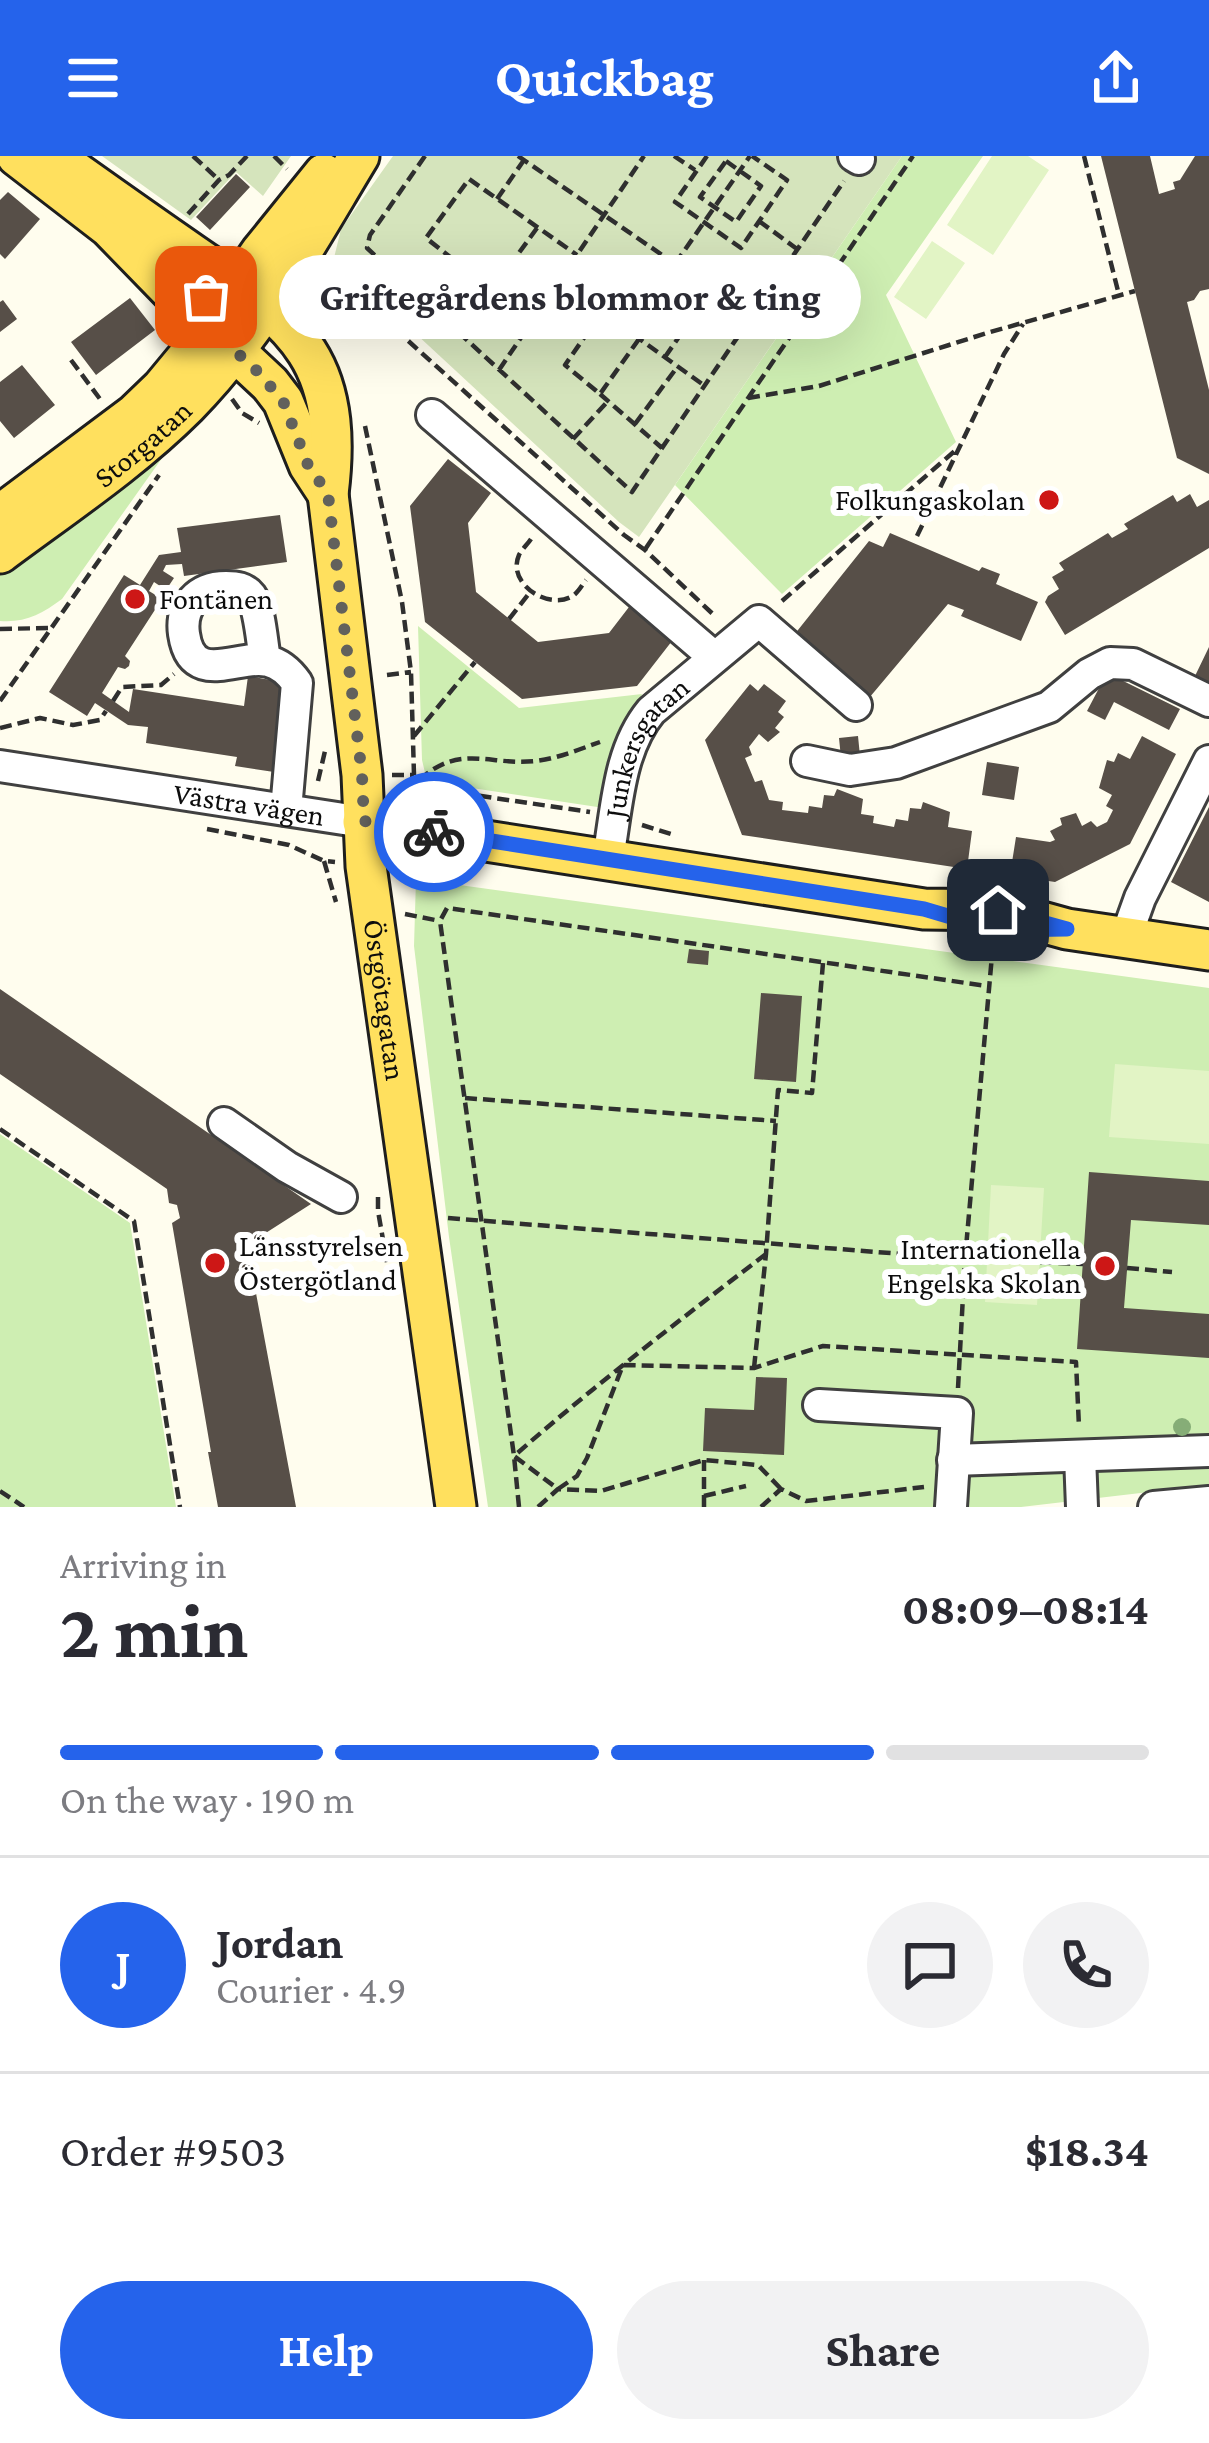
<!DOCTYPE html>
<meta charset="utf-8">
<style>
body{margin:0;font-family:"Crimson Pro",serif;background:#f2f2f3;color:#2b2b33;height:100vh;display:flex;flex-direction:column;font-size:45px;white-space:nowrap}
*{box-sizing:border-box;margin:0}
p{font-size:39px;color:#7c7c81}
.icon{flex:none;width:66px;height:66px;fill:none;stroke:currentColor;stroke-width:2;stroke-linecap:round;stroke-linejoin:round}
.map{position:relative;height:1351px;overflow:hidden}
.panel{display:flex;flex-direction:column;background:#fff;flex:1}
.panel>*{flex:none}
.pin{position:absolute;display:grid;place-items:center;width:102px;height:102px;color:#fff;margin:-51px;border-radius:24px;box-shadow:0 6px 18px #0006}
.courier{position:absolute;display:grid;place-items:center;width:120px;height:120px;margin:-60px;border:9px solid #2563eb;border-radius:50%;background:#fff;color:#222;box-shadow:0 3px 15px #0007}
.bubble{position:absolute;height:84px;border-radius:42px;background:#fff;box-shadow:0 12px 48px #0002;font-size:39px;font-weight:700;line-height:84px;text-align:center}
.head em{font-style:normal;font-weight:700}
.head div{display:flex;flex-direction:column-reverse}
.head{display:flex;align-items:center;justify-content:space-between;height:204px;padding:0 60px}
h1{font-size:78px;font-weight:700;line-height:90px}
.bar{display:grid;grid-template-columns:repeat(4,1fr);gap:18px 12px;align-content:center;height:144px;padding:0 60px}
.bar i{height:15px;border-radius:9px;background:#e1e1e2}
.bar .current{background:#2563eb}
.bar p{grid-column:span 4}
.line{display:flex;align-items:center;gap:30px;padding:0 60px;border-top:3px solid #e1e1e2}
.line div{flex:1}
.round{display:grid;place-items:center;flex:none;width:126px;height:126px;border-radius:63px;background:#f2f2f3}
.primary-button{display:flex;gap:24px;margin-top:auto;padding:24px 60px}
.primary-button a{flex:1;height:138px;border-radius:72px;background:#2563eb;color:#fff;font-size:48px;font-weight:700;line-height:138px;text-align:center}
.primary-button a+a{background:#f2f2f3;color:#2b2b33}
header{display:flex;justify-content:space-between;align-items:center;height:156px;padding:0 60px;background:#2563eb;color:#fff;font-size:54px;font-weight:700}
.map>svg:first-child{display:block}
</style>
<header><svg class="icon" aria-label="menu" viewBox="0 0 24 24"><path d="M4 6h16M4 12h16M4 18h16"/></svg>Quickbag<svg class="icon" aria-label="share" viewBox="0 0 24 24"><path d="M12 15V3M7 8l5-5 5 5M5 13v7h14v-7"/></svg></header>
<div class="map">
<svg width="1209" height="1351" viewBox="0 0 1209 1351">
<rect width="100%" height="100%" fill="#fffdee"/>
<path fill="#ceeeb2" d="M902,0H983L886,139L956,286L782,438L675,329Z
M182,274L62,443C42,458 25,467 0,465V414Z
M418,470L519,552L642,538L616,593L604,652L432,626L426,621L422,604Z
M416,723L1209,832V1329L1021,1351H488L449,1081L414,790Z
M0,978L130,1067L176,1351H0Z"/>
<path fill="#d5e4bc" d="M102,0H291L263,40L236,16L191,64Z
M393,0H902L639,381L619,366L334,102L341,73Z"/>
<path fill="#e2f4c5" d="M992,0H1028L1049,14L993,99L947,69Z
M932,85L965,107L926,163L894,141Z
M1115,908L1209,915V988L1109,981Z
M991,1029L1044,1032L1037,1149L985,1146Z"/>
<path fill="#574f48" d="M1101,0H1150L1159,38L1175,33L1173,26L1180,24L1195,0H1209V133L1200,135L1194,144L1187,146L1209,234V318L1177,302Z
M236,18L250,31L210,74L196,61Z
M8,36L40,63L5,103L0,98V44Z
M656,133L679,148L671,160L648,145Z
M130,142L155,174L96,219L71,186Z
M3,144L17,163L0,176V146Z
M22,209L55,249L14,282L0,265V226Z
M448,303L491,337L468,367L476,436L538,486L609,477L629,451L672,485L637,530L522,543L425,466L410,350Z
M1190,338L1197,351L1209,344V392L1065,479L1045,446L1048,440L1059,433L1052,421L1064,414L1059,407L1108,377L1112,382L1128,373L1124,368L1173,339L1177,346Z
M280,359L287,406L184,420L182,408L166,409L163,415L174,422L166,434L154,426L149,435L162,443L125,500L130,505L129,510L125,513L118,511L102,537L129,556L133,533L244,550L248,520L287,527L274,616L235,610L237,601L146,587L148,571L128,569L95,547L87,560L49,536L124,419L140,429L159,399L181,396L177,372Z
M890,377L979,415L982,411L1000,418L996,428L1038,446L1021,485L961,460L964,454L948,448L864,548L794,479L869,385L883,391Z
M1209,491V527L1195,520Z
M1107,517L1180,553L1169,574L1114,546L1105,564L1087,555Z
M750,528L758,535L764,528L786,545L778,556L784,561L775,572L780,576L768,586L759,578L749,591L752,599L745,602L755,626L762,624L769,644L783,646L782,654L808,657L809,650L822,652L824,639L834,640L837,633L863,643L861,658L874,660L873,667L894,671L896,663L908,665L910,652L921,653L923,646L950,656L948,671L972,675L967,713L742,679L705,584Z
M858,580L860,600L841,602L839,582Z
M1142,580L1176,598L1130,688L1055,726L1010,719L1016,681L1050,686L1055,684L1050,675L1062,669L1060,662L1076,657L1082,670L1091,665L1097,671L1107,666L1113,654L1106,650L1112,639L1099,632L1107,604L1114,606L1118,597L1130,603Z
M987,606L1019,611L1014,644L982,639Z
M1209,651V746L1171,726Z
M689,793L709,795L708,809L687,807Z
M0,833L311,1048L247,1089L296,1351H218L208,1296H211L172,1067L180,1062L177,1049L169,1047L167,1033L0,918Z
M761,837L802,840L796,926L754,923Z
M1089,1016L1209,1025V1069L1131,1064L1124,1152L1209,1158V1202L1077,1193Z
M756,1221L787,1222L784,1299L703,1295L705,1252L754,1254Z"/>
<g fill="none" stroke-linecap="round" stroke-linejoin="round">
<defs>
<g id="minor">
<path d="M854,0L859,3"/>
<path d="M432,259L714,501"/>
<path d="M265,503C262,488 260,452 251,440C245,432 236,431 226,431C198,431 180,450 184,478C192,533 240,497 268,505C281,508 290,517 297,527L286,654"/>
<path d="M807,605L850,614L896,607L1049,551L1089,518L1110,507L1133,508L1209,545"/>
<path id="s1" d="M0,610L363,666"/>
<path id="s2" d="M608,702C617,653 618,595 651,555L759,465L856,549"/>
<path d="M1126,781L1140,742L1209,605"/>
<path d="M224,967L287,1011L341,1041"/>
<path d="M819,1249L957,1257L951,1351"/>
<path d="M1080,1300L1082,1351"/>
<path d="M953,1304L1209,1295"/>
<path d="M1154,1351L1209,1346"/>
</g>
<g id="major">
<path d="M17,0L109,71L179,143L270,228L283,245L309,309L328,338"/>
<path id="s3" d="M53,0C98,32 143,64 188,95C229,124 280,153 307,196C334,238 334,290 328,338L362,619L366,710L456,1351"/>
<path d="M0,359L135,258L162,232L186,203L261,96L324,18"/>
<path id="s4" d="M0,397C63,350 131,305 187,249C258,177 307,86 359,0"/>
<path d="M363,666L924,753L998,754L1067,773L1209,794"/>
</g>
</defs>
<use href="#minor" stroke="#404040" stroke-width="36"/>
<use href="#major" stroke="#1e1e1e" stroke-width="45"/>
<path stroke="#2f2f2f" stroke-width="4.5" stroke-dasharray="12 6" stroke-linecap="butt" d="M193,0L219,24
M274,0L287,13
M425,0L370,79L367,92L632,336L844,25
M518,0L751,160
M674,0L695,14
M707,0L675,46L741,92L787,24L752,0
M1084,0L1119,139
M726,5L761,30L736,66L700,41Z
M497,43L524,4
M188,58L219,24L229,19L247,0
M759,65L797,93
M537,72L492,134L426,82L469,23L577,99
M675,108L750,0
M321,123L365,146L624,379L645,394L716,461
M559,126L602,156
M424,146L459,108
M611,160L632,131L622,124
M639,183L600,238L565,209L602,156L705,230
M665,201L692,162
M71,204L100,243
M499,214L644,0
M600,238L662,292
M748,242L819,230L987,177L1135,135
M232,243L242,257L259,267
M635,268L678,210
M365,270L402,446L411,516L414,619L426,632L424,646
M573,283L608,245
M917,380L1004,198L1023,168
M531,383C527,389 522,393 519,399C506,428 550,456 574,439C579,435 582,429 586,424
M646,392L913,0
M782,445L957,293
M509,463L531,435
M0,473L48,472
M387,519L411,516
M0,545L159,319
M113,545L122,531L161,529L174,518
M0,572L40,562L73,569L100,564L106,555
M414,580L475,506
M392,619H414
M419,624C461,587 488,610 536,605C559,602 580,593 600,586
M318,625L325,595
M426,632L590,656
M642,669L671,678
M207,673L289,689L324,705L335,706
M324,705L336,746
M405,758L440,765
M465,942L776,965
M0,973L134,1065L180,1351
M378,1041V1055L389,1118
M448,1062L965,1103L1083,1108
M766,1098C681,1163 595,1229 514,1300L558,1333L577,1320L587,1302L623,1209L754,1212L823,1190L1076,1206L1079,1271
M1127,1112L1172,1116
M754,1212L766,1098L778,934L812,937L823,807
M958,1232L965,1103L993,788
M0,1335L24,1351
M704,1340L746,1330
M519,1351L514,1300L440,765L447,752L987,830
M538,1351L558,1333L601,1335L704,1304L758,1309L781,1333
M704,1351V1304
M761,1351L781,1333L806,1345L924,1331"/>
<use href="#minor" stroke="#fff" stroke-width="30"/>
<use href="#major" stroke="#ffe05e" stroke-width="39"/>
</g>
<circle fill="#86ad77" cx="1182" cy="1271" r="9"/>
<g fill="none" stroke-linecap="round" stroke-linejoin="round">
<path stroke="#62615c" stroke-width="12" stroke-dasharray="0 21.6" d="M206,141L222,151L208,170L257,215L283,245L308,309L328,338L362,619L364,665L434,676"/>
<path stroke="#2563eb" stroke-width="15" d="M434,676L924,753L995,774L1067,773L998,754"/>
</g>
<g fill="#cd1716" stroke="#fff" stroke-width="4.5">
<circle cx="1049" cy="344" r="12"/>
<circle cx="135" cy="443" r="12"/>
<circle cx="215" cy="1107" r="12"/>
<circle cx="1105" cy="1110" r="12"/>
</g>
<g text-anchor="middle" stroke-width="12" stroke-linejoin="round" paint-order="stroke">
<g font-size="30" fill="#0d0d0d" stroke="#fff">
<text dy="10" stroke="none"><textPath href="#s4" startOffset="180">Storgatan</textPath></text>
<text dy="10" stroke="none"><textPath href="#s2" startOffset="120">Junkersgatan</textPath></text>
<text dy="10" stroke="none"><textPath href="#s1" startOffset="252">Västra vägen</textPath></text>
<text dy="10" stroke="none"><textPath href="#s3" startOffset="978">Östgötagatan</textPath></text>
</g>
<g font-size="30" fill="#0d0d0d" stroke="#fff" text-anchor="end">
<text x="1025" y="354">Folkungaskolan</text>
<text x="159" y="453" text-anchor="start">Fontänen</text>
<text x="239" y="1100" text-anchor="start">Länsstyrelsen<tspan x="239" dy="34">Östergötland</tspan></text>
<text x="1081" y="1103">Internationella<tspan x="1081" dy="34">Engelska Skolan</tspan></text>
</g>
</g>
</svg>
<div class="pin" style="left:206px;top:141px;background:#ea580c"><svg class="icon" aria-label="bag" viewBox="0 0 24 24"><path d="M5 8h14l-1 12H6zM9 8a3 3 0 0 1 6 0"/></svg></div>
<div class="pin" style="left:998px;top:754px;background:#1f2937"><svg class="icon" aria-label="home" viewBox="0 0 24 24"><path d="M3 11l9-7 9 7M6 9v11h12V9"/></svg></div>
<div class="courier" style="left:434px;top:676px"><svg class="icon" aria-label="bike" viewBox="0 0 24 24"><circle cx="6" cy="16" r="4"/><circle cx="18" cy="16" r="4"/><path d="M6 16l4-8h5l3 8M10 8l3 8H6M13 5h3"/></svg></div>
<div class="bubble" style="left:279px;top:99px;width:582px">Griftegårdens blommor &amp; ting</div>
</div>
<section class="panel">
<div class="head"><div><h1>2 min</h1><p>Arriving in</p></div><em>08:09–08:14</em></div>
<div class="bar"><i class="current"></i><i class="current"></i><i class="current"></i><i></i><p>On the way · 190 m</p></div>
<div class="line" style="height:216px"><b class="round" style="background:#2563eb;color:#fff">J</b><div><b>Jordan</b><p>Courier · 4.9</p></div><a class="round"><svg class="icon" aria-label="chat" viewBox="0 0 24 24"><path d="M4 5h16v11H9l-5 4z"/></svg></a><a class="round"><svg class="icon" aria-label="phone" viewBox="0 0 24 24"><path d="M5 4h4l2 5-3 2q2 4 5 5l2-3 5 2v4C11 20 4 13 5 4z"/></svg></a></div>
<div class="line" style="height:156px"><div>Order #9503</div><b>$18.34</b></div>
<div class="primary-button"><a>Help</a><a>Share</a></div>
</section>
